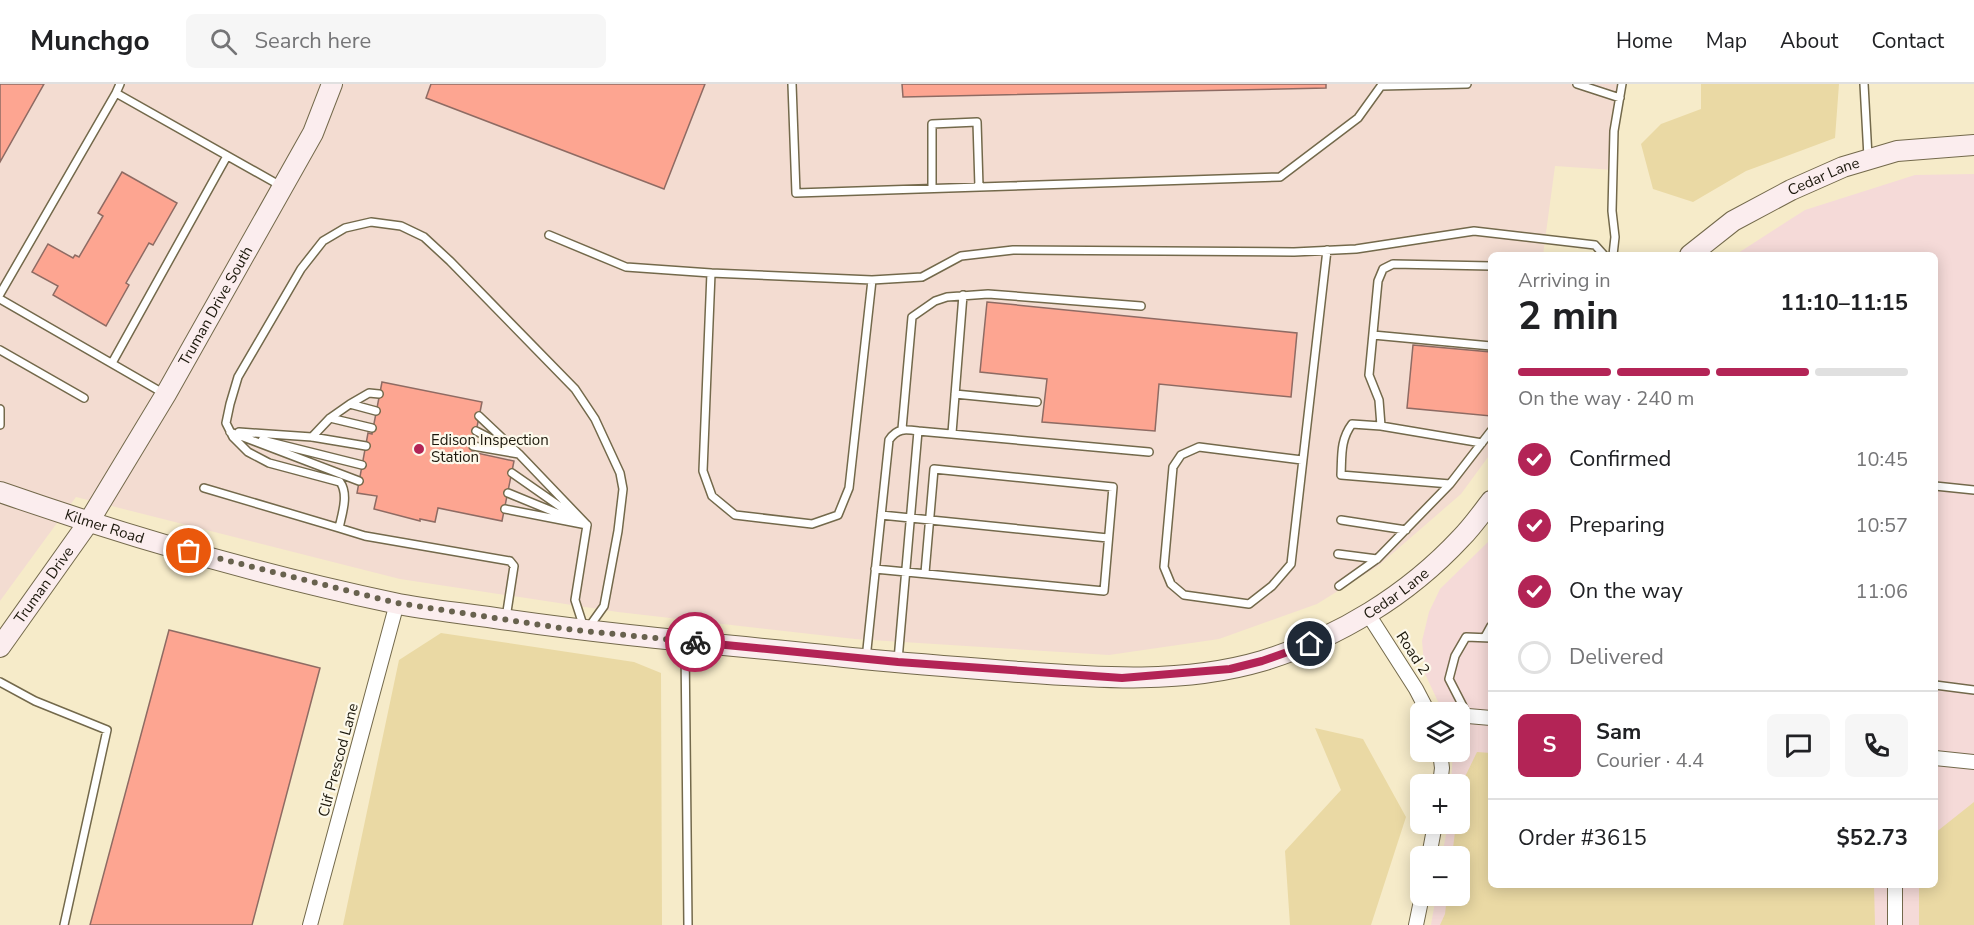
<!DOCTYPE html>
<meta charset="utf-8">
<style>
body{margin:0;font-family:"Nunito Sans",sans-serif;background:#f6f6f6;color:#202124;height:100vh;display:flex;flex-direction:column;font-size:22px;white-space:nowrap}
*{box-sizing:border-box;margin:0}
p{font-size:20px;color:#757577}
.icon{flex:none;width:33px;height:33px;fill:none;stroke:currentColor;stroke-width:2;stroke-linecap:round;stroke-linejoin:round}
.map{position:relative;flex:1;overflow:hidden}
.sheet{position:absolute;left:1488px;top:168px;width:450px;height:636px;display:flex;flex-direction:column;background:#fff;border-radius:9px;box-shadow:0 3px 15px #0003}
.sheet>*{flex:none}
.controls{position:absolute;left:1410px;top:618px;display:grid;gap:12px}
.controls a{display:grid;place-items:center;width:60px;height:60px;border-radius:9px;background:#fff;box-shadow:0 3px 15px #0003;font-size:30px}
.pin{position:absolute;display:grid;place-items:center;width:51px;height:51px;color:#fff;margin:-26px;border:3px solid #fff;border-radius:50%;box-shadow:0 2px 6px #0007}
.courier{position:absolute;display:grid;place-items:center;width:60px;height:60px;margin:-30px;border:4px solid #b32456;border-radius:50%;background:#fff;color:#222;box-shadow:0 2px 8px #0007}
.overview em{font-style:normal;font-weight:700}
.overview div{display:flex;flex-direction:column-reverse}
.overview{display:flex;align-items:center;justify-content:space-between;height:102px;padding:0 30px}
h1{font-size:39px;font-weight:700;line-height:45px}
.bar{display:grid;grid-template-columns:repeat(4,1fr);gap:9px 6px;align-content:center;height:72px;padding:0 30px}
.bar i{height:8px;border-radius:4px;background:#e0e0e0}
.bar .on{background:#b32456}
.bar p{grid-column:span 4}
.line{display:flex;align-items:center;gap:15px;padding:0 30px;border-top:2px solid #e0e0e0}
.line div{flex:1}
.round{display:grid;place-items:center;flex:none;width:63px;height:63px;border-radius:9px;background:#f6f6f6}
ol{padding:0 30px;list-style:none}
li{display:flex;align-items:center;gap:18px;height:66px}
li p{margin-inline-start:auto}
li .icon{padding:6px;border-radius:50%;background:#b32456;color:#fff;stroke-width:4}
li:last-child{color:#757577}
li i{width:33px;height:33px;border:3px solid #e0e0e0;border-radius:50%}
header{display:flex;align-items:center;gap:36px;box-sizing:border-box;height:84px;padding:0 30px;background:#fff;border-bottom:2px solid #e0e0e0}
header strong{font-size:28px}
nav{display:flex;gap:33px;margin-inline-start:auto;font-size:21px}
.search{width:420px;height:54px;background:#f6f6f6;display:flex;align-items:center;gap:15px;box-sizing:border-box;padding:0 21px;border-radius:9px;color:#757577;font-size:22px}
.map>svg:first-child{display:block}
</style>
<header>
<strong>Munchgo</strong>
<div class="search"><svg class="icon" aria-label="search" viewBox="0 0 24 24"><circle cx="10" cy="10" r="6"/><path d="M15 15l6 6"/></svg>Search here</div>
<nav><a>Home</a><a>Map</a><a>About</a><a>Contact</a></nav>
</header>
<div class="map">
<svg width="1974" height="841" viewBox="0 0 1974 841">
<rect width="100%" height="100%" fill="#f6ebc9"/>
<path fill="#f3dcd1" d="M0,0H1622L1614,86L1555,82L1543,171H1491V369L1461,410L1378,482L1317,520L1219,555L1109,571L855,555L618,528L400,495L76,413L0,517Z"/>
<path fill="#f5dad8" d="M1974,90V841H1431L1436,812H1460V772H1442L1448,740H1460V700H1451L1453,668H1460V628H1443L1425,590L1422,557L1429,528L1440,505L1491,455V801H1935V171H1735L1805,126L1915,91Z"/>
<path fill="#ead9a4" d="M1701,0H1839L1835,54L1746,87L1693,118L1653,105L1641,60L1661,40L1701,25Z
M441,549L634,578L661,589L662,841H343L399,576Z
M1315,644L1363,655L1406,733L1371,841H1290L1285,767L1341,706Z
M1477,668L1491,669V801H1874L1875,841H1440L1445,830L1447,812H1460V772H1452L1456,740H1460V703Z
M1974,718V841H1919V801H1935V749Z"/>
<path fill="#fda591" stroke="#8e6b63" stroke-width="1.5" d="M0,0H44L0,78Z
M431,0H705L664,105L426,14Z
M902,0H1326V4L903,13Z
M122,88L177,119L153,161L149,159L126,199L129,201L106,242L53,211L58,202L32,188L48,160L73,174L75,171L79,173L103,132L98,129Z
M987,218L1297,249L1291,313L1159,300L1155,347L1042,338L1047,295L980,288Z
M1413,261L1491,268V332L1407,324Z
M382,298L482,318L472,368L514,377L502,437L438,424L435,438L420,435V437L374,425L377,412L357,409L368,349L372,350Z
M169,546L320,584L252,841H90Z"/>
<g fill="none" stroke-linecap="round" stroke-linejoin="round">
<defs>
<path id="lane" d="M120,0L116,9L281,102
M792,0L796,109L1280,93L1358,34L1381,2L1467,0
M1577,0L1620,14
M1864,0L1868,73
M932,104V40L977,38L979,103
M549,151L626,183L711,189
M1613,171L1615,153L1612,127L1614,47L1622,0
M1491,182L1393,180L1383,185L1378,197L1369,291L1379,316L1381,342L1352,340C1340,356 1342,372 1341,391L1450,400L1491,347
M872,196L711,189L703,387L712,412L735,431L812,440L838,431L849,404L872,196L922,193L961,172L1013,166L1294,168L1356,165L1474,147L1595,161L1604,171
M0,210L116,9
M0,215L163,309
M1373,251L1491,262
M0,266L84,314
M112,279L227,72
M955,310L1037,318
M350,320L369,309L379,310
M0,325V341
M479,332L519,370
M330,334L350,320L376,327
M1381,342L1482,359
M902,345L912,233L935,217L947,213L988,210L1141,222
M476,347L511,365
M918,347L1149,368
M230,348L359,397
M239,348L312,353L366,362
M952,349L963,211
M312,353L330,334L372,344
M262,356L362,381
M473,362L519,370L587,441
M1302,376L1199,363L1181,371L1173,383L1164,483L1171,500L1184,511L1249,520L1272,502L1291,480L1327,166
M512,389L575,433
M1935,402L1974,406
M204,404L339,444
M508,409L574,436
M505,425L587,441
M881,431L1108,454
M1341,436L1406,446
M1338,470L1377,475
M875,485L1104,507L1113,403L934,385L925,489
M1339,502L1377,475L1450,400
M506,534L514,482L510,477L365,452L339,444C342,430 349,410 340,398L269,379L248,368L233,353L226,339L230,320L238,293L301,185L323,157L345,144L371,138L401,142L424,153L450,177L575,305L595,335L620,389L623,405L618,447L604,522L589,543
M584,544L575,516L587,441
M1485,553L1491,542
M685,560L688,841
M866,575L889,356C897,344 905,345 918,347L898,576
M0,598L35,617L107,646L64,841
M1935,601L1974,606
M1468,632L1449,595L1455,572L1466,553L1491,554"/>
<path id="street" d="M1368,530L1416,605L1428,628
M1468,632L1491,634
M1935,674L1974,678
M1440,700L1442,684L1440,668
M1429,772L1435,740
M1895,801V841
M310,841L397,519
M1416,841L1422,812"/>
<g id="secondary">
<path id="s1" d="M1690,171L1733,137L1791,106L1843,83L1897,67L1974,61"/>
<path id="s2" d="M0,408C129,453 261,491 394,519C427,526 462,529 495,534C617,552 740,562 863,575C915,580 968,584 1020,588C1100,594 1184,600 1262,577C1338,554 1408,511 1461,454C1472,443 1481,430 1491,417"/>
<path id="s3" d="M0,563L88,439L166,310L313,49L332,0"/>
</g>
</defs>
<use href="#lane" stroke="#73694b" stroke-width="10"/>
<use href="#street" stroke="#73694b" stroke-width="16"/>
<use href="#secondary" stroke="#73694b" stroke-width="22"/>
<use href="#lane" stroke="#fff" stroke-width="7"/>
<use href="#street" stroke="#fff" stroke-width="14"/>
<use href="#secondary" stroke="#fbedee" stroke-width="20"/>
</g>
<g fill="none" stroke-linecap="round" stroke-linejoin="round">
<path stroke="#68624e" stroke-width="6" stroke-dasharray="0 10.8" d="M189,467L397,519L574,546L695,558"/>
<path stroke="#b32456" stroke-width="8" d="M695,558L898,578L1122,594L1230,585L1262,577L1310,560"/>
</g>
<circle fill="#b32456" stroke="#fdf9eb" stroke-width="2" cx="419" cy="365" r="6"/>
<g text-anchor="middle" stroke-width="4.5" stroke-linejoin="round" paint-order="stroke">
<g font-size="15" fill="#1c180c" stroke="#fdf9eb">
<text dy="5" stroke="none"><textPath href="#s1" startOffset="156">Cedar Lane</textPath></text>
<text dy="5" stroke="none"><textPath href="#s3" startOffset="404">Truman Drive South</textPath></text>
<text dy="5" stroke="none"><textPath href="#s2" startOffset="110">Kilmer Road</textPath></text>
<text dy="5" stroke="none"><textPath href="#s3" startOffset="76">Truman Drive</textPath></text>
<text dy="5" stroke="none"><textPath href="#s2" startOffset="1434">Cedar Lane</textPath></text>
<text transform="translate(1413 569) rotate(57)" y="5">Road 2</text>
<text transform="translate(338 676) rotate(-75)" y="5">Clif Prescod Lane</text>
</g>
<g font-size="15" fill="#1c180c" stroke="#fdf9eb" text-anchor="start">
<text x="431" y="361">Edison Inspection<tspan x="431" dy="17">Station</tspan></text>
</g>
</g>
</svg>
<div class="controls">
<a><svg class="icon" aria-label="layers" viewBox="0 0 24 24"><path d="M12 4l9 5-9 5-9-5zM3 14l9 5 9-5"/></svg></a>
<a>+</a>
<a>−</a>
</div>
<div class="pin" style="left:189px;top:467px;background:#ea580c"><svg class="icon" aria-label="bag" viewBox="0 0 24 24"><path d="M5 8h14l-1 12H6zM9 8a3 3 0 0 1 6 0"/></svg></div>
<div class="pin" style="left:1310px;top:560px;background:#1f2937"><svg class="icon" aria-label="home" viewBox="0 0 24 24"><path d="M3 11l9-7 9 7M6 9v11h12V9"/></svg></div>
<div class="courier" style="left:695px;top:558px"><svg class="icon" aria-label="bike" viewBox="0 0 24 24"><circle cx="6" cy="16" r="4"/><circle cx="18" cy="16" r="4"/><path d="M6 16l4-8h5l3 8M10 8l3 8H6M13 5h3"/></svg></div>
<section class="sheet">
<div class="overview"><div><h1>2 min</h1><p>Arriving in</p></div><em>11:10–11:15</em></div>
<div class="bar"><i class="on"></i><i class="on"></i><i class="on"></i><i></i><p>On the way · 240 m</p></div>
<ol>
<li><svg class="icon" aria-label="check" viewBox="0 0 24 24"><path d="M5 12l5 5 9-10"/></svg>Confirmed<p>10:45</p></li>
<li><svg class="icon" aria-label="check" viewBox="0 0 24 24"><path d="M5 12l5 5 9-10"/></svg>Preparing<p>10:57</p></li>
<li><svg class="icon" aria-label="check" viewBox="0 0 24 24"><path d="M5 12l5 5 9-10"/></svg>On the way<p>11:06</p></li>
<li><i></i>Delivered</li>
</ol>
<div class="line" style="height:108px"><b class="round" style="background:#b32456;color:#fff">S</b><div><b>Sam</b><p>Courier · 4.4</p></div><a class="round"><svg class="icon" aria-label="chat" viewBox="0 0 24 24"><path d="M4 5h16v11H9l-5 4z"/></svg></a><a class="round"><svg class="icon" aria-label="phone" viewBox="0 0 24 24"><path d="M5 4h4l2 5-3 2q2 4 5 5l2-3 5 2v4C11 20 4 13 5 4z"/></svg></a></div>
<div class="line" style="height:78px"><div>Order #3615</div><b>$52.73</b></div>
</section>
</div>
